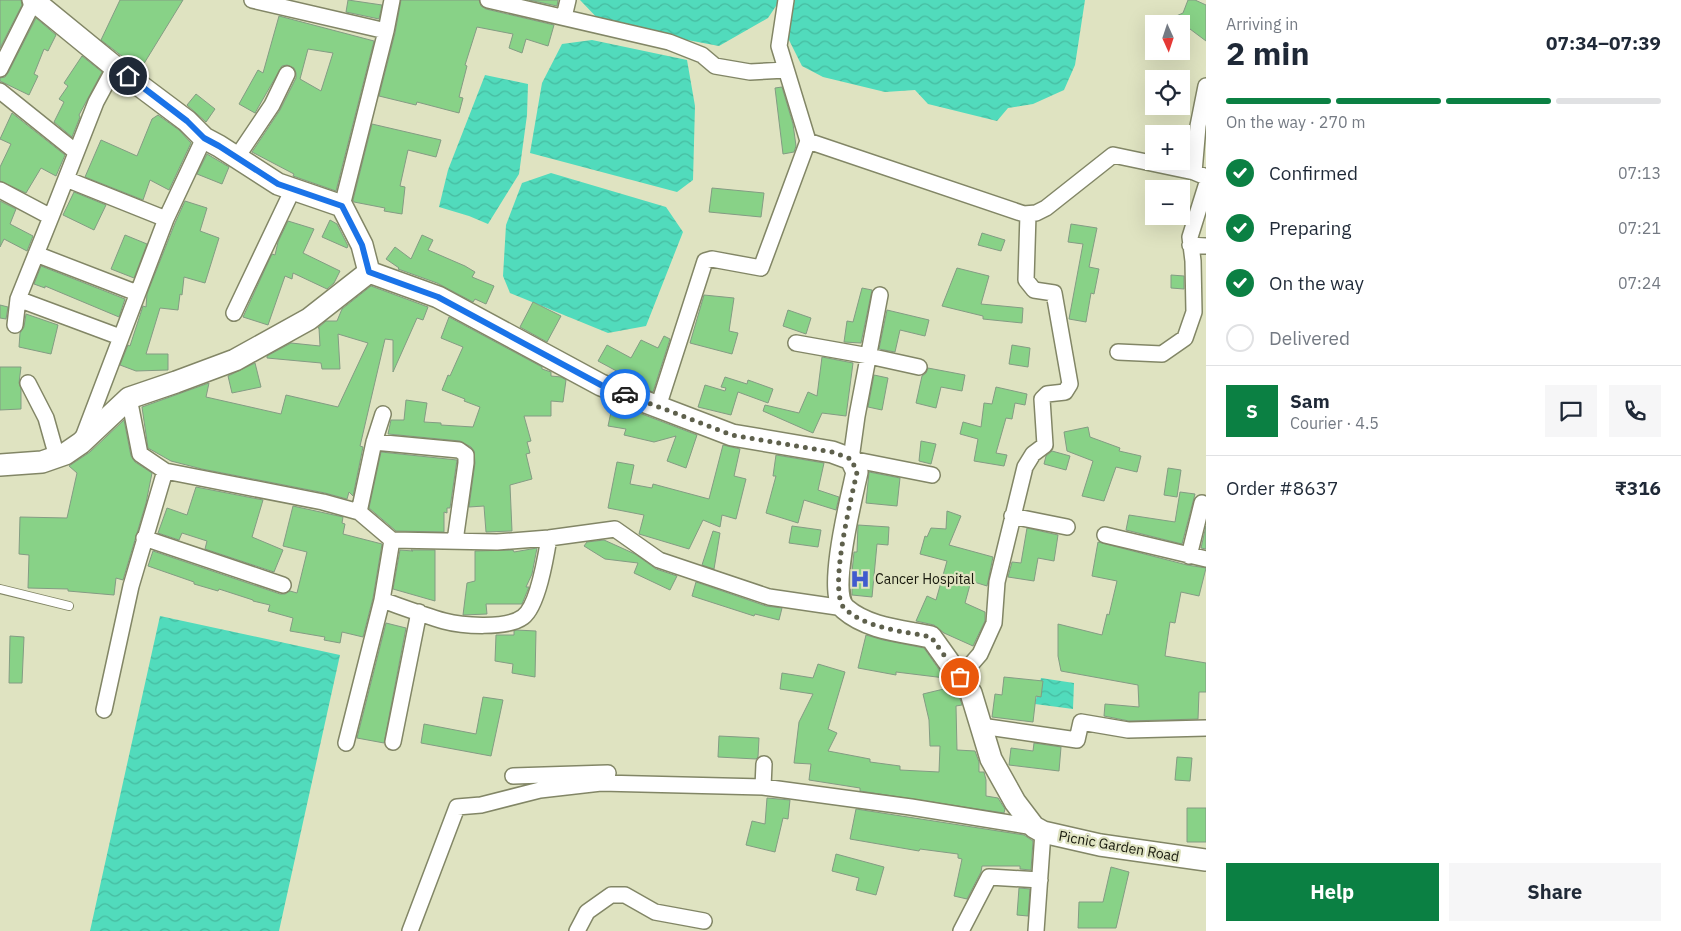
<!DOCTYPE html>
<meta charset="utf-8">
<style>
body{margin:0;font-family:"IBM Plex Sans",sans-serif;background:#f6f6f7;color:#1f2937;height:100vh;display:flex;flex-direction:column;font-size:19px;white-space:nowrap}
*{box-sizing:border-box;margin:0}
p{font-size:16px;color:#747a83}
.icon{flex:none;width:28px;height:28px;fill:none;stroke:currentColor;stroke-width:2;stroke-linecap:round;stroke-linejoin:round}
.map{position:relative;flex:1;overflow:hidden}
.panel{display:flex;flex-direction:column;background:#fff;width:475px}
.panel>*{flex:none}
.needle{width:32px;rotate:177deg}
.buttons{position:absolute;left:1145px;top:15px;display:grid;gap:10px}
.buttons a{display:grid;place-items:center;width:45px;height:45px;border-radius:0px;background:#fff;box-shadow:0 5px 20px #0002;font-size:25px}
.pin{position:absolute;display:grid;place-items:center;width:42px;height:42px;color:#fff;margin:-21px;border:2px solid #fff;border-radius:50%;box-shadow:0 1px 5px #0007}
.courier{position:absolute;display:grid;place-items:center;width:50px;height:50px;margin:-25px;border:4px solid #1a73e8;border-radius:50%;background:#fff;color:#222;box-shadow:0 1px 6px #0007}
.overview em{font-style:normal;font-weight:700}
.overview div{display:flex;flex-direction:column-reverse}
.overview{display:flex;align-items:center;justify-content:space-between;height:85px;padding:0 20px}
h1{font-size:32px;font-weight:700;line-height:38px}
.bar{display:grid;grid-template-columns:repeat(4,1fr);gap:8px 5px;align-content:center;height:60px;padding:0 20px}
.bar i{height:6px;border-radius:4px;background:#e0e1e3}
.bar .current{background:#0b8043}
.bar p{grid-column:span 4}
.line{display:flex;align-items:center;gap:12px;padding:0 20px;border-top:1px solid #e0e1e3}
.line div{flex:1}
.round{display:grid;place-items:center;flex:none;width:52px;height:52px;border-radius:0px;background:#f6f6f7}
ol{padding:0 20px;list-style:none}
li{display:flex;align-items:center;gap:15px;height:55px}
li p{margin-inline-start:auto}
li .icon{padding:5px;border-radius:50%;background:#0b8043;color:#fff;stroke-width:4}
li:last-child{color:#747a83}
li i{width:28px;height:28px;border:2px solid #e0e1e3;border-radius:50%}
.button{display:flex;gap:10px;margin-top:auto;padding:10px 20px}
.button a{flex:1;height:58px;border-radius:0px;background:#0b8043;color:#fff;font-size:20px;font-weight:700;line-height:58px;text-align:center}
.button a+a{background:#f6f6f7;color:#1f2937}
main{display:flex;flex:1;min-height:0}
.map>svg:first-child{display:block}
</style>
<main>
<div class="map">
<svg width="1206" height="931" viewBox="0 0 1206 931">
<defs>
<pattern id="water-waves" width="16" height="10" patternUnits="userSpaceOnUse" patternTransform="scale(1.25)"><rect width="16" height="10" fill="#51dbbc"/><path d="M0 5q4-4 8 0t8 0" fill="none" stroke="#46bba0"/></pattern>
</defs>
<rect width="100%" height="100%" fill="#dfe3c1"/>
<path fill="url(#water-waves)" d="M580,0H780L768,18L719,46L603,24Z
M793,0H1085L1075,65L1064,90L1033,104L1008,108L997,121L928,104L915,90L885,92L823,77L802,66L786,34Z
M592,40L687,60L695,106L693,180L677,192L530,153L542,83L562,44Z
M485,75L528,84L527,115L519,174L488,224L469,216L439,207L448,170Z
M551,173L666,207L683,232L646,326L608,333L510,293L503,276L506,225L522,183Z
M160,616L340,655L279,931H90Z
M1041,678L1074,683L1073,709L1035,704Z"/>
<path fill="#88d287" stroke="#839c83" fill-rule="evenodd" d="M0,0H21L22,5L0,48Z
M120,0H183L140,70L101,40Z
M348,0L382,5L379,19L346,12Z
M401,0H479L481,6L486,9L554,25L548,46L526,39L522,53L509,48L513,34L477,27L465,65L467,66L459,97L463,98L459,113L417,102L416,105L379,96L395,33Z
M529,0H558L557,6Z
M1188,0H1195L1206,5V41L1174,17L1183,13Z
M279,16L374,41L336,191L293,176L294,174L252,152L280,110L296,78V73L294,68L287,65L282,66L255,113L239,104L258,70L263,73ZM308,49L333,53L321,91L300,79Z
M36,18L56,35L48,51L44,49L34,74L38,76L29,95L0,81V78L5,77L8,73Z
M82,56L102,72L79,115L80,117L72,137L54,122L64,102L59,99L68,86L64,83Z
M782,87L793,124L796,146L794,152L783,154L775,88Z
M196,94L215,109L206,122L187,105Z
M12,113L65,155L56,176L41,168L26,193L0,181V167L11,144L0,139Z
M158,115L179,130L191,143L169,190L150,180L143,200L85,177L101,140L137,156L152,119Z
M372,124L441,140L436,157L408,150L400,186L405,187L402,214L384,211L385,208L354,202L353,200Z
M207,154L229,167L222,184L197,174Z
M712,188L764,193L761,217L709,212Z
M74,192L106,205L94,230L63,215Z
M0,201L16,209L10,224L33,236L27,251L4,239L0,247Z
M185,201L207,208L200,231L219,238L205,283L184,277L182,295L180,294L178,310L160,308L146,354H168V370L136,371L120,365L128,345L130,346L143,306L146,307L147,294L175,223Z
M330,220L337,224L348,246L347,248L322,237Z
M288,221L314,229L303,253L340,271L334,283L327,289L293,273L292,279L285,276L268,325L243,317L272,254L275,255L278,242Z
M1071,224L1097,228L1089,267L1099,269L1094,294L1091,293L1086,322L1069,319L1083,244L1068,242Z
M982,233L1005,240L1001,251L978,245Z
M125,235L147,244L134,278L111,269Z
M422,235L433,240L428,250L465,266L475,272L472,277L494,286L486,304L475,299L473,302L437,283L398,269L399,268L386,259L395,247L411,259Z
M41,266L125,299L119,317L45,286V288L34,284Z
M957,268L989,276L981,304L1023,308L1022,323L983,319V316L942,306Z
M1171,275L1184,276V289L1171,288Z
M371,286L428,307L423,320L417,318L393,372V340L385,339L360,446L363,447L353,496L349,492L347,499L325,493L202,469L171,461L148,448L142,407L209,383L206,397L281,414L286,395L338,407L368,343L338,334L340,369H322L321,363L267,358V356L291,343L320,346L319,328H318L326,321H337L342,309Z
M862,288L872,290L861,343L844,342L847,321L853,322Z
M704,295L734,298L729,331L738,333L732,354L690,343Z
M533,302L561,316L547,342L520,327Z
M0,305L8,307L6,319L0,318Z
M788,310L811,318L806,334L783,326Z
M887,310L929,320L925,336L900,330L895,352L879,349Z
M26,314L58,325L51,354L19,347L20,333L24,327Z
M449,317L542,367V369L551,372V376L561,377L566,380L563,402L551,401V416H524L531,441L527,442L530,453L526,454L532,479L510,485L512,531L486,532L484,506L469,507L475,463L474,451L471,447L460,441L388,434L391,420H404L406,400L427,403L424,422L441,423V425L473,427L480,407L464,401L465,399L442,390L448,375L450,376L463,347L441,338Z
M664,336L670,339L653,392L622,379L624,375L598,361L607,345L631,358L641,340L658,348Z
M1012,345L1030,348L1028,367L1009,364Z
M822,357L853,363L846,416L822,413L813,433L763,411L765,405L799,413L808,392L817,396Z
M255,363L261,387L232,393L228,376Z
M0,367H21L19,383L21,389V409L0,410Z
M928,368L965,375L962,391L941,387L936,408L916,403L922,376L926,373Z
M874,375L888,378L882,410L868,407Z
M725,377L747,384L748,380L773,389L768,403L738,392L731,415L698,407L705,385L725,391L726,388L721,387Z
M996,387L1027,394L1025,405L1015,403L1012,419L1006,418L996,453L1007,455L1004,466L974,461L978,439L960,434L963,422L981,427L984,403L992,404Z
M613,403L697,435L686,468L667,461L676,436L654,442L624,435L626,429L608,426Z
M124,420L131,456L135,462L152,473L146,503L123,580L116,578L114,595L68,591V589L28,588L29,555L19,554L20,517L67,518L77,473L69,466L90,452Z
M1088,427L1090,437L1120,448L1119,451L1141,456L1137,472L1116,467L1104,501L1082,496L1093,461L1067,451L1064,432Z
M921,441L936,444L931,464L919,461Z
M723,445L740,449L734,476L746,479L736,519L722,515L720,527L703,520L689,549L639,534L644,515L608,508L617,462L634,465L630,484L652,488L653,484L709,499Z
M1052,451L1070,456L1066,470L1044,464L1046,456Z
M381,452L457,460L450,508H447V513L444,512V532L396,531L369,508Z
M776,455L824,463L818,490L839,497L836,510L804,500L798,523L766,513L776,476H773Z
M1168,468L1181,470L1177,497L1164,495Z
M869,472L900,478L897,506L866,503Z
M196,487L263,500L252,537L283,550L274,572L205,549L207,541L182,533L179,540L158,533L167,508L187,515Z
M1180,492L1195,494L1182,544L1126,530L1129,515L1175,522Z
M293,506L343,517L342,523L345,524L343,534L382,544L373,598L363,637L342,632L340,643L324,640L325,637L290,631L293,618L268,611L270,605L253,601V600L219,589L218,591L194,584V582L148,566L153,551L280,594H285L290,591L297,593L307,552L283,546Z
M947,511L961,516L949,545L993,557L987,586L971,581L965,603L985,612V621L973,646L944,633L934,625L916,621L927,596L936,600L947,561L920,554L925,536L927,537L931,528L946,529Z
M858,525L889,527L888,545L877,544L872,597L852,595V572L854,552H857Z
M792,526L821,530L818,547L789,543Z
M1206,526V549L1201,548Z
M1027,528L1058,535L1054,561L1038,558L1034,581L1008,577L1012,562L1021,563Z
M713,531L720,533L714,569L702,565Z
M604,540L635,554L656,569L677,576L670,590L634,573L638,563L605,559L584,546L587,542Z
M1098,542L1187,565L1206,568L1199,596L1181,592L1175,623L1170,622L1165,656L1206,663V692H1199L1198,719L1129,721L1104,716L1105,704L1139,707L1138,685L1061,671L1058,656V624L1102,635L1107,614L1109,615L1117,581L1092,576Z
M537,548L532,574L526,587H529L522,604H486L487,614L463,615L467,583L475,581V551L513,550L514,552Z
M400,550L413,551L411,550H435V601L393,589Z
M696,582L766,606L782,608L779,620L755,614L754,616L692,596Z
M386,623L406,628L384,743L357,738Z
M516,630L536,631L535,677L512,673L513,664L495,661L496,635H514V631Z
M866,635L883,640L924,648L945,678L896,672V675L858,668Z
M10,636L24,637L22,683H9Z
M818,664L845,672L828,729L837,733L828,751L870,759V762L900,766V770L939,772L940,746H930L929,720L923,694L952,687L960,699L962,705L956,706L957,750L975,751L979,762V772H984L986,780V796L998,798L1005,809L1004,813L860,791V788L809,780L811,764L794,763L799,722L813,694L780,689L782,673L813,678Z
M1004,677L1043,681L1041,697L1036,696L1033,722L992,717L995,694L1002,695Z
M483,697L503,700L491,756L421,743L424,724L476,734Z
M719,736L759,738L758,757L756,759L718,757Z
M1034,743L1061,747L1059,771L1009,765L1011,748L1033,751Z
M1177,757L1192,758L1190,781L1175,780Z
M767,798L790,800L788,819L783,818L775,852L746,845L752,821L765,824Z
M1187,808H1206V842H1187Z
M856,809L1024,835L1033,841L1031,870L1020,869V866H982L981,872L967,899L954,896L962,859L958,858V854L920,849L919,851L850,839Z
M836,854L884,867L876,895L856,890L859,878L832,871Z
M1111,867L1129,872L1116,928H1078L1079,902H1103Z
M1019,888L1030,889L1028,916L1017,915Z"/>
<g fill="none" stroke-linecap="round" stroke-linejoin="round">
<defs>
<path id="lane" d="M0,589L69,606"/>
<path id="street" d="M252,0L386,31
M488,0L669,42L702,55L715,66L750,72L786,70
M786,0L779,46L808,141
M564,17L568,0
M0,69L34,1
M0,91L76,152
M240,160L239,154L272,105L287,74
M1194,172L1198,126L1206,86
M66,179L166,219
M0,190L51,217L96,102L115,67
M342,206L386,31L392,0
M1190,245L1206,246
M36,254L137,293
M880,295L857,416L851,459L932,475
M18,299L120,337
M234,313L293,189
M15,325L18,299L51,217
M796,343L869,356L919,367
M1118,352L1162,354L1185,338L1194,312L1193,261L1190,237L1206,186
M28,383L46,418L57,457
M129,398L140,454L165,471L323,502L359,512L392,540L497,542L549,538L615,529L659,560L769,597L844,608
M658,407L705,261L712,259L761,268L808,141L1024,214L1036,213L1046,208L1113,155L1194,172L1206,177
M82,440L166,219L204,138
M374,442L459,450L466,455V463L455,541
M359,512L374,442L383,414
M1012,516L1067,527
M1105,535L1206,559
M144,538L283,585
M1189,556L1202,503
M382,600C402,607 423,615 444,621C462,626 507,629 523,617C538,606 546,556 549,538
M960,677L980,654L994,623L997,582L1025,467L1033,454L1045,445L1042,399L1047,394L1065,392L1070,384L1054,293L1034,290L1026,280L1028,214
M104,710L131,586L165,471
M981,726L1077,740L1081,722L1128,730L1206,728
M393,742L419,612
M346,743L382,600L392,540
M764,764L763,787L911,807L1034,827
M513,776L608,773
M410,931L457,807L481,805L540,790L601,783L763,787
M577,931L587,912L611,895H625L655,912L704,921
M961,931L989,877L1040,880
M1036,931L1043,832"/>
<path id="secondary" d="M33,0L115,67L187,121L204,138L219,146L278,184L342,206L362,245L369,272
M0,465L42,462L65,454L81,443L129,398L176,382L235,360L309,319L369,272L438,297L601,385L732,435L832,452L851,459L857,472C852,496 827,593 845,609C868,629 903,631 931,637L971,693L991,759L1015,802L1034,827L1043,832L1100,845L1206,860"/>
</defs>
<use href="#lane" stroke="#828666" stroke-width="10"/>
<use href="#street" stroke="#828666" stroke-width="18"/>
<use href="#secondary" stroke="#828666" stroke-width="24"/>
<use href="#lane" stroke="#fff" stroke-width="8"/>
<use href="#street" stroke="#fff" stroke-width="15"/>
<use href="#secondary" stroke="#fff" stroke-width="21"/>
</g>
<g fill="none" stroke-linecap="round" stroke-linejoin="round">
<path stroke="#5e604c" stroke-width="5" stroke-dasharray="0 9" d="M625,394L732,435L832,452L851,459L857,472C852,496 827,593 845,609C868,629 903,631 931,637L960,677"/>
<path stroke="#1a73e8" stroke-width="6" d="M128,76L187,121L204,138L219,146L278,184L342,206L362,245L369,272L438,297L601,385L625,394"/>
</g>
<defs>
<symbol id="hospital-bare" viewBox="-9 -9 18 18"><path d="M-5-5h3v3.5h4V-5h3V5h-3V1.5h-4V5h-3Z" fill="#405bce" stroke="#dfe3c1" stroke-width="2.5" paint-order="stroke"/></symbol>
</defs>
<g fill-rule="evenodd">
<use href="#hospital-bare" x="846" y="565" width="28" height="28"/>
</g>
<g text-anchor="middle" stroke-width="4.5" stroke-linejoin="round" paint-order="stroke">
<g font-size="14" fill="#18190d" stroke="#dfe3c1" text-anchor="start">
<text x="875" y="584">Cancer Hospital</text>
</g>
<g font-size="14" fill="#18190d" stroke="#dfe3c1">
<text transform="translate(1119 846) rotate(10)" y="5">Picnic Garden Road</text>
</g>
</g>
</svg>
<div class="buttons">
<a><svg class="needle" viewBox="-14 -14 28 28"><path d="M0-13l5 13h-10z" fill="#e53935"/><path d="M0 13l5-13h-10z" fill="#747a83"/></svg></a>
<a><svg class="icon" aria-label="locate" viewBox="0 0 24 24"><circle cx="12" cy="12" r="6"/><path d="M12 2v4M12 18v4M2 12h4M18 12h4"/></svg></a>
<a>+</a>
<a>−</a>
</div>
<div class="pin" style="left:960px;top:677px;background:#ea580c"><svg class="icon" aria-label="bag" viewBox="0 0 24 24"><path d="M5 8h14l-1 12H6zM9 8a3 3 0 0 1 6 0"/></svg></div>
<div class="pin" style="left:128px;top:76px;background:#1f2937"><svg class="icon" aria-label="home" viewBox="0 0 24 24"><path d="M3 11l9-7 9 7M6 9v11h12V9"/></svg></div>
<div class="courier" style="left:625px;top:394px"><svg class="icon" aria-label="car" viewBox="0 0 24 24"><path d="M5 17H2v-5l4-1 3-4h7l3 4 3 1v5h-3M9 17h6M6 11h13"/><circle cx="7" cy="17" r="2"/><circle cx="17" cy="17" r="2"/></svg></div>
</div>
<section class="panel">
<div class="overview"><div><h1>2 min</h1><p>Arriving in</p></div><em>07:34–07:39</em></div>
<div class="bar"><i class="current"></i><i class="current"></i><i class="current"></i><i></i><p>On the way · 270 m</p></div>
<ol>
<li><svg class="icon" aria-label="check" viewBox="0 0 24 24"><path d="M5 12l5 5 9-10"/></svg>Confirmed<p>07:13</p></li>
<li><svg class="icon" aria-label="check" viewBox="0 0 24 24"><path d="M5 12l5 5 9-10"/></svg>Preparing<p>07:21</p></li>
<li><svg class="icon" aria-label="check" viewBox="0 0 24 24"><path d="M5 12l5 5 9-10"/></svg>On the way<p>07:24</p></li>
<li><i></i>Delivered</li>
</ol>
<div class="line" style="height:90px"><b class="round" style="background:#0b8043;color:#fff">S</b><div><b>Sam</b><p>Courier · 4.5</p></div><a class="round"><svg class="icon" aria-label="chat" viewBox="0 0 24 24"><path d="M4 5h16v11H9l-5 4z"/></svg></a><a class="round"><svg class="icon" aria-label="phone" viewBox="0 0 24 24"><path d="M5 4h4l2 5-3 2q2 4 5 5l2-3 5 2v4C11 20 4 13 5 4z"/></svg></a></div>
<div class="line" style="height:65px"><div>Order #8637</div><b>₹316</b></div>
<div class="button"><a>Help</a><a>Share</a></div>
</section>
</main>
